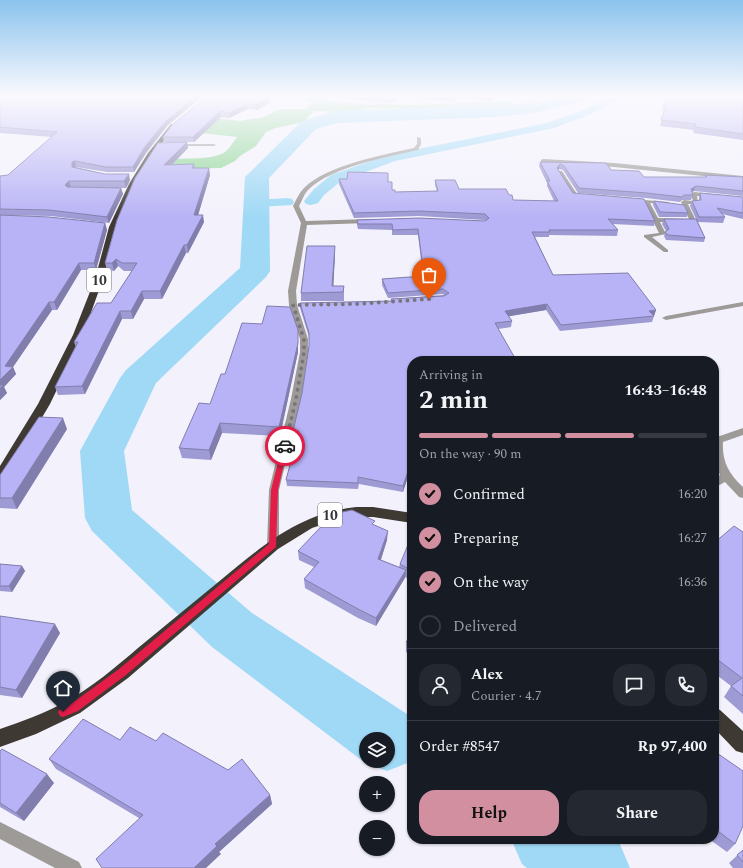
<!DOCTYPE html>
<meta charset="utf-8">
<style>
body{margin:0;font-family:Spectral,serif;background:#242831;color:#f1f3f6;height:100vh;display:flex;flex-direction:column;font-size:15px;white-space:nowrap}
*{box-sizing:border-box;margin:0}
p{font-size:13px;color:#9ea1a6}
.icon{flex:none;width:22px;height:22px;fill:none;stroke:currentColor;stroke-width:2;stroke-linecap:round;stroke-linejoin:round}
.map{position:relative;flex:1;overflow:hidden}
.side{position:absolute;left:407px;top:356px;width:312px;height:488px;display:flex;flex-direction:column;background:#171b24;border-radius:16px;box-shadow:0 1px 3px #0004}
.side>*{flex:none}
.fabs{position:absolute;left:359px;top:732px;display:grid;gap:8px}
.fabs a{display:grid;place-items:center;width:36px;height:36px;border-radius:50%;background:#171b24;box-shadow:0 1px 3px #0004;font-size:20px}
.pin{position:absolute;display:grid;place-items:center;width:34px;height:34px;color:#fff;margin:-41px -17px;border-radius:50% 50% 50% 0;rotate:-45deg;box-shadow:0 0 4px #0007}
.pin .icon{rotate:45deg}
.courier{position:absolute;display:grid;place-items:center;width:40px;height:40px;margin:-20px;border:3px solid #e11d48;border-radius:50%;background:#fff;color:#222;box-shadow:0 1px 5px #0007}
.headline em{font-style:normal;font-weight:700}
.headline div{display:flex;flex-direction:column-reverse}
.headline{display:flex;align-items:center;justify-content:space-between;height:68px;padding:0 12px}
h1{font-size:26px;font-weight:700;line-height:30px}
.bar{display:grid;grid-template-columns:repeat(4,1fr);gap:6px 4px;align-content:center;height:48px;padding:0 12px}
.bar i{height:5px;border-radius:3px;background:#363941}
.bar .active{background:#d18f9f}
.bar p{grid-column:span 4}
.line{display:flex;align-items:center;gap:10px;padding:0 12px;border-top:1px solid #363941}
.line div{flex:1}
.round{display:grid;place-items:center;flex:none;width:42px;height:42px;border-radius:16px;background:#242831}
ol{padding:0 12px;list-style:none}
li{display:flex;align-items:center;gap:12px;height:44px}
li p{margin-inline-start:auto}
li .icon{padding:4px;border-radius:50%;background:#d18f9f;color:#111;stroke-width:4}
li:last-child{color:#9ea1a6}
li i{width:22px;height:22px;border:2px solid #363941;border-radius:50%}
.primary-button{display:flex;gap:8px;margin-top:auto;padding:8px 12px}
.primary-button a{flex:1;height:46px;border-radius:16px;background:#d18f9f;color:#111;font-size:16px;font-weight:700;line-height:46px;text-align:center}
.primary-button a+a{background:#242831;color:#f1f3f6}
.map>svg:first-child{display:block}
</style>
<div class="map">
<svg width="743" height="868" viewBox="0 0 743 868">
<rect width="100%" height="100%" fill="#f3f2fc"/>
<path fill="#8ed594" d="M308,96H332L327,101L375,105L378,104L413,105L512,101L514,103L460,109L370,108L351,112L314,111L304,122L276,128L266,132L256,146L240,156L235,161L221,168L171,169L174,159C188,158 213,160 225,152C230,148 233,142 237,137L192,132L194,116L240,121L264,117L280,109H306L312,103L304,101Z"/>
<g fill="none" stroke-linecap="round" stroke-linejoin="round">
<path fill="#9fd9f5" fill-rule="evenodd" d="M612,96H626L591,114L554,128L395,161L341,181L324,195L318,203L311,205L306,204L304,201L314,189L331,175L388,155L547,123L583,110Z
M287,198L292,199L294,202L292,205L257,207L252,206L250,203L252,200Z"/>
<path fill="#9fd9f5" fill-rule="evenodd" d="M558,96H588L586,100L535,113L495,117L337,123L316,129L269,178L270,271L266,277L156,383L124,451L132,510L252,613L410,716C414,726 414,752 410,762L387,771L364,762L212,647L92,531L85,518L80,451L120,378L126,370L240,268L245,177L302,121L328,113L335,111L495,105L535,103ZM366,739H388V761H366Z
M511,839H614L619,842L630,868H527L522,864Z"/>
<path fill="#9d9a97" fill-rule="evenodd" d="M417,137L421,138V144L418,150C387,157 331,167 308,190C304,194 302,201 299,206L306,221L369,219L372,221L369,223L307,225L296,291L297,305L308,339V352L301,399L279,490V545L277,548L273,550L269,548L267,545L269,490L291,399L300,352V339L289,305L288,291L301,223L293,206C296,200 299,193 304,188C327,165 383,155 414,148L417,144Z
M172,144H214L216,145L214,146H172Z
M543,159L614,163L743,176V180L614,167L541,162V160Z
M558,171H562L577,194L586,196V198L573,197L557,172Z
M694,192L713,194L716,196L713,198L697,196L698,204H688L696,221L695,222H660L666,234L652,237L668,250V252H664L644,237V235L659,233L643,201L644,200L669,202V204L667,205L650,203L658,218L689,219L681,202L684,200L693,201L691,194Z
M743,302V306L666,320L662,318L666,316Z
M743,428V435L723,442C722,462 729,474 743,487V498L739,497L725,482L714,488V479L720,475L714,462V438Z
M0,822L79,862L82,868H55L0,839Z"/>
<path fill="#3f3934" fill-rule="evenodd" d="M171,124L176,125L153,155L135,184L117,227L103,279L83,335L50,404L5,480L0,482V466L38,404L73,335L95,279L109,227L129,184L148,153Z
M356,507H373L412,513V523L373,517H356L339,519L312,528L278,549L128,678L80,713L36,734L0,747V729C23,721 46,713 67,701C91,688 117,666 138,648C166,625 194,602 222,579C265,544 298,514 356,507Z
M714,707L720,710L743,731V753L736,751L714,728Z"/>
</g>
<path fill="#9e9ad4" d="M0,96L167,126L146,153L134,172H107L76,167H75L130,180L126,188H75H121L123,194L109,223L51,216L0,215V176L8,175L52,137L0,133Z
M207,96L269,103L257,110L248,109L229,118L221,117L194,142H187L188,148L172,165L194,164L195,168L210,175L198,215L204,222L188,253H186L162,299H144L133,319H122L85,394L58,395L55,387L76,347L74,342L111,303L132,271H124L118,266L114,271L107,270L105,263L182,142H164L163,137Z
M337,96H495L490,101L458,98L453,102L393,96L396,100L395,103L337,98Z
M743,96V140L693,133L694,130L660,126L664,111H662L663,106Z
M540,162L611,170L644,177H705V175L743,177V196L694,191L692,192L693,195L691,200H682L680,202L646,198L578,193L563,170L559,169L558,170L573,193L655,221L654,226L613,224L618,230L617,236L549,235V237H535L553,275L656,310L652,322L560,331L546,310L509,316L512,321L511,327L498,329L516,360L522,361H412V464L403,492L359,484L358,489L287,486L286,480L297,438L293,437V431L302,393L309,346V337L300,308V303L391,301V299L444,295L443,294L388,298L382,285V279L423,276L418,235H392V230L358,229L357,225V220L485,221L484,220L419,216L354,218L339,184V179L388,182L392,190L395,192L437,191L435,185V180L459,189L509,195L513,200L554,201L547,186V183L539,166Z
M700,193L743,197V219L722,214L725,217L723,223L698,222L705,238L704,242L666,240L664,236L666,231L662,224L664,219H696L690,206L692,201L699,200V198Z
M654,201L688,213L687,217H659L653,205Z
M0,215L105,223L107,230L96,270H81L57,310H52L13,367L16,374L4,387L7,393L0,400Z
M335,254L333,286H344V301H301V293Z
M262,324L298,339V352L280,436L222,433L211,460L182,458L179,448L210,404L225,374Z
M67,429L17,509L0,508V475Z
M375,525L387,540L381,560L399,567L400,564L412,541V581L405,577L376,626L358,618L305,588L304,579L314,567L299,560L298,551Z
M743,532V714L724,697L731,686L714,673V543Z
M0,564L22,566L25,571L12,592L0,591Z
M0,616L60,633L22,698L0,695Z
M412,634V656L406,652V642Z
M120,740L156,741L270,795L272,804L219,852L221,854L139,818L56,769L49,759Z
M0,751L54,783L24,821L0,807Z
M714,751L735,844L727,852L709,839H714Z
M743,850V868H733L729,863Z"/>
<path fill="#817dac" d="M196,96H203L167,126L146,153L134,172L133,167L144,148L166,121Z
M270,96H273L269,103L257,110L256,105Z
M456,96H458V98L453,102L454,99Z
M492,96H495L490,101V98Z
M247,104L248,109L229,118V113Z
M220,111L221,117L194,142L193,137Z
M187,142L188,148L165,171L164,165Z
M75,161L76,167L73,168L72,167V162Z
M560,164L559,169L556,173L557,168Z
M209,168L210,175L196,222L194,215Z
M129,174L130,180L126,188L124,181Z
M69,181L71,188L67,191L65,185Z
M696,186L694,191L690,193L691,189Z
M121,188L123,194L109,223L107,217Z
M203,215L204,222L188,253L187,245Z
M105,223L107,230L96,270L94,263Z
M184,245L186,253L162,299L160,291Z
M335,246V254L333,294L332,286Z
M116,259L118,266L114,271L112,263Z
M79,263L81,270L57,310L54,302Z
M142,291L144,299L133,319L131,311Z
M49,302L52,310L13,367L16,374L4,387L7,393L0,400V380L5,366Z
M547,304L546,310L505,317V311Z
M656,310L654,316L649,311Z
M120,311L122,319L85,394L82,386Z
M298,330V352L280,436L279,427Z
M63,418L67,429L17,509L12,498Z
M220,423L222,433L211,460L209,450Z
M412,459V464L403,492V486Z
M388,531L387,540L378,568V559Z
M22,566L25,571L12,592L9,586Z
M406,570L405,578L376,626V618Z
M55,624L60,633L22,698L16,690Z
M47,774L54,783L24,821L16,813Z
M270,795L272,804L219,852L221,854L206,868H194L215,844Z"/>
<path fill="#b8b3f6" stroke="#817dac" d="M0,96H196L166,121L144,148L133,167H106L75,161L72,162V167L105,174H129L124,181H69L65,185L67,187L121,188L107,217L49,210L0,209V176L8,175L57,132L0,127Z
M207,96H270L268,98L256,105L247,104L229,113L220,111L193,137H163L172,125Z
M355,96H393L396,100Z
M425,96H456L454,99Z
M473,96H492L490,98Z
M669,96H743V134L695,127L696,124L661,120L666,106H663Z
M187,142L164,165L194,164L192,168H209L194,215H203L187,245H184L160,291H142L131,311H120L82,386L55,387L78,342H74L77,337L97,303H111L137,263H122L116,259L112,263H105L117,220L135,178L158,143Z
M540,162L606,163L611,170L639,171L644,177H707L705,175L743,177V191L696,186L691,189L693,195H684L682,197L647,193L579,188L564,166L560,164L557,168L573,193L644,199L655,221L608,219L618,230H549L550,232H532L553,275L628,273L656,310L649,311L654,316L561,325L547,304L505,311L512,321L495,323L516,360L521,359L522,361H412V459L403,486L358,477V483L286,480L299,431H293L302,393L309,346V333L300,303L392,301L391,299L444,296L449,293L443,289L388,293L382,279L424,276L418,229L393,230L392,224H358L357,220L419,218L485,221L489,218L485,214L419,211L354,213L339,179H347L348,172L388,173V182H392V190H395V192L438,191L435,180H455L459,189H506L509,195H512L513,200L558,201L547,181H550Z
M700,193L743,197V213L717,208L725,217H699L692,201L701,200Z
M654,201L684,205L688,213L660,212Z
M0,215L49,217L105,223L94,263H79L54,302H49L5,366L13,367L0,380Z
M664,219H696L705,238L668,235L665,232L669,229Z
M307,246H335L332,286H344L343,292L301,293Z
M267,306L290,307L298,330V343L279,427L220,423L209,450L179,448L199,403L210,404L221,374H225L242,323L262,324Z
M0,385H3L0,389Z
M39,417L63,418L12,498H0V475Z
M352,510L375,521L372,524L388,531L378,559L406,570L376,618L358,609L304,579L319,562L298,551L333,514Z
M734,526L743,532V696L731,686L742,678L714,657V543Z
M410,540L412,541V571L400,564Z
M0,564L22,566L9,586H0Z
M0,616L55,624L16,690L0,687Z
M412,634V646L406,642Z
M83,719L120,740L130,727L156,741L163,733L228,770L242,759L270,795L215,844L217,846L194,868H102L96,859L143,815L49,759Z
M2,749L47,774L16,813L0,803V751Z
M714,751L743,771V826L735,844L714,828Z
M743,850V862L737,855Z"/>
<linearGradient id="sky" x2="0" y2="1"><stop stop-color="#8bc3ed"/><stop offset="0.44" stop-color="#faf9fe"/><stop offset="1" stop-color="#faf9fe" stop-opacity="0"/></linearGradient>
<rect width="743" height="218" fill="url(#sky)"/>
<path fill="#e11d48" d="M285,443L288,446L278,490L276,547L126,675L78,711L63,717L60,716L58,712L60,709L71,704L119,669L269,544L271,490L282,446Z"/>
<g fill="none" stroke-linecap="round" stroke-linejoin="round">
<path stroke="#78767d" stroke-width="4" stroke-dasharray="0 7.2" d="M285,446L296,399L304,352V340L293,305L357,304L429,299"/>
</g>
<g text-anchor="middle" stroke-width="3" stroke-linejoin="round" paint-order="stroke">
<g fill="#fff" stroke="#727174" stroke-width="1">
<rect x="87" y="268" width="24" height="24" rx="3"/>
<rect x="318" y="503" width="24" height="24" rx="3"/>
</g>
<g font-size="14" font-weight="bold" fill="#353438">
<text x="99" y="285">10</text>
<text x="330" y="520">10</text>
</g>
</g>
</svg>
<div class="fabs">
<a><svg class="icon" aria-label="layers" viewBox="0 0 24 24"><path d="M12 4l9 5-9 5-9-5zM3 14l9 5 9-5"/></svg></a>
<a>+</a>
<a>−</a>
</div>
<div class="pin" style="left:429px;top:299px;background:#ea580c"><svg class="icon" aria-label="bag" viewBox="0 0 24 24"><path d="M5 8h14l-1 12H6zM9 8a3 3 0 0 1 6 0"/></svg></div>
<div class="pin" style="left:63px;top:712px;background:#1f2937"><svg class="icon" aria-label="home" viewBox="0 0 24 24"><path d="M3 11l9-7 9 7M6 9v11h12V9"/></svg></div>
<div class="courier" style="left:285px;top:446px"><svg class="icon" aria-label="car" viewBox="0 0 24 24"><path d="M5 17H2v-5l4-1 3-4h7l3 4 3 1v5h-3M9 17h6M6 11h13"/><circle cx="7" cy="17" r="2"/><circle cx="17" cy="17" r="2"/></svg></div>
<section class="side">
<div class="headline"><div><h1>2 min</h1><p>Arriving in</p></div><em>16:43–16:48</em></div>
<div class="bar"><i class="active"></i><i class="active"></i><i class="active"></i><i></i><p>On the way · 90 m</p></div>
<ol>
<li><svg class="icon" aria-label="check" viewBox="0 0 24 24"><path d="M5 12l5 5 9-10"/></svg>Confirmed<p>16:20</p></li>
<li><svg class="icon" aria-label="check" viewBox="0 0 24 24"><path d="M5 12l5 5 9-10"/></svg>Preparing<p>16:27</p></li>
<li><svg class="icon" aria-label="check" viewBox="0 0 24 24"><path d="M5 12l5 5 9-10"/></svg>On the way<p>16:36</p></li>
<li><i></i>Delivered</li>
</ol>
<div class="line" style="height:72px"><a class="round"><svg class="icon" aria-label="person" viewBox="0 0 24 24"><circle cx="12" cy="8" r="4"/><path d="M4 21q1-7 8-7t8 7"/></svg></a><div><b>Alex</b><p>Courier · 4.7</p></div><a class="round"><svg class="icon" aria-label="chat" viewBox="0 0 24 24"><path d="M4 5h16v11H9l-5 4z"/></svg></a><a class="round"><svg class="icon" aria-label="phone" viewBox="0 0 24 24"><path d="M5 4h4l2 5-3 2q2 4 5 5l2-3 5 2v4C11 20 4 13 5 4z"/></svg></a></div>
<div class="line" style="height:52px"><div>Order #8547</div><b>Rp 97,400</b></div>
<div class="primary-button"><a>Help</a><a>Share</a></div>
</section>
</div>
